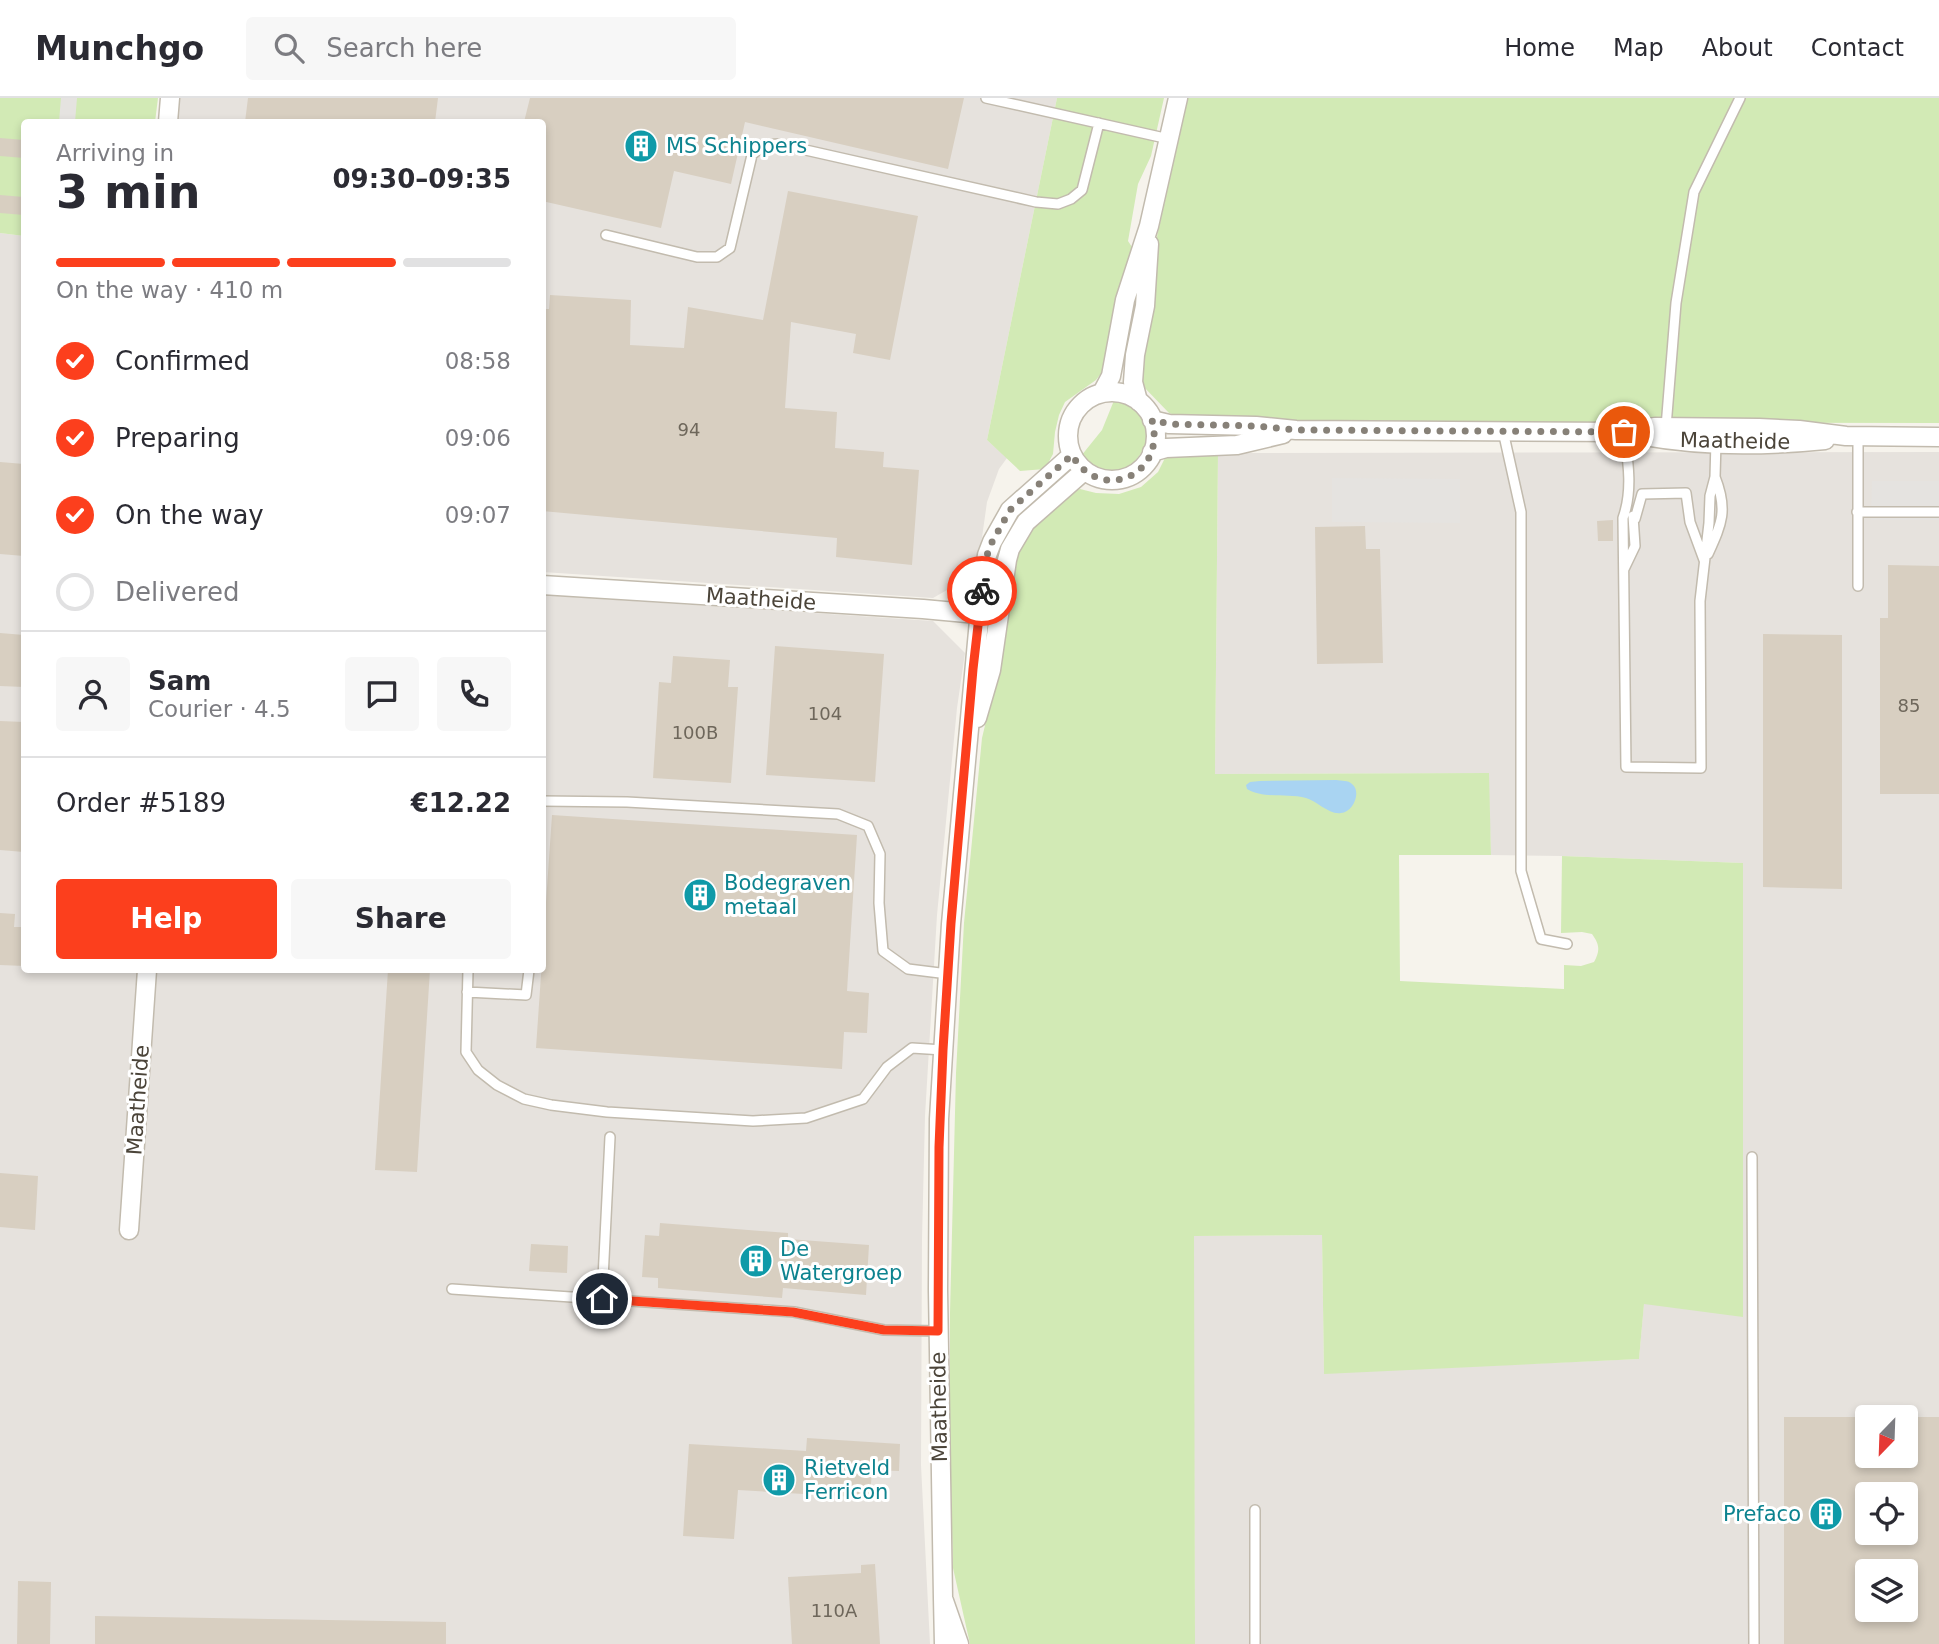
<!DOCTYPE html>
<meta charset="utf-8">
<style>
body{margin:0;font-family:"DejaVu Sans",sans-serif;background:#f7f7f7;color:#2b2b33;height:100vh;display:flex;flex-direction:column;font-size:26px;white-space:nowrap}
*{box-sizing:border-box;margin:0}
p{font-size:23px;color:#7c7c81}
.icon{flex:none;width:38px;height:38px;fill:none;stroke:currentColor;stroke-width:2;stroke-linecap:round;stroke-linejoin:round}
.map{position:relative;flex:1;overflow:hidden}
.details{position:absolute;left:21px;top:21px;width:525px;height:854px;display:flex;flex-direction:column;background:#fff;border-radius:7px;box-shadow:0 4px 10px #0003}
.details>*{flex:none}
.needle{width:46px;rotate:203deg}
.buttons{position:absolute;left:1855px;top:1307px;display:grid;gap:14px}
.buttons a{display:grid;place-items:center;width:63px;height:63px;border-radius:7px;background:#fff;box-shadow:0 4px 10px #0003;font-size:35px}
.pin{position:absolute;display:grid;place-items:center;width:60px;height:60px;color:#fff;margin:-30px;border:4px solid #fff;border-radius:50%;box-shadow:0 2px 7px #0007}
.courier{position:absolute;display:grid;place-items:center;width:70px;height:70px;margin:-35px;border:5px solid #fc3f1d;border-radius:50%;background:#fff;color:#222;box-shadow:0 2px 9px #0007}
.overview em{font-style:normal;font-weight:700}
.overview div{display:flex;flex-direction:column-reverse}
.overview{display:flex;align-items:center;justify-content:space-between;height:119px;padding:0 35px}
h1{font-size:46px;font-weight:700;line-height:52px}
.bar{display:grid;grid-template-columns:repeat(4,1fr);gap:10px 7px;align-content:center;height:84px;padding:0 35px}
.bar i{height:9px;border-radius:5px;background:#e1e1e2}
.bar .selected{background:#fc3f1d}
.bar p{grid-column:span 4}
.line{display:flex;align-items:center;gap:18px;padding:0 35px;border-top:2px solid #e1e1e2}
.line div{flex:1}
.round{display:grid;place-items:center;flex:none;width:74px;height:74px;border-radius:7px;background:#f7f7f7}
ol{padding:0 35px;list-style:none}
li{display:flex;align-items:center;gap:21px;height:77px}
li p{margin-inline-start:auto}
li .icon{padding:7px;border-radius:50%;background:#fc3f1d;color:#fff;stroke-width:4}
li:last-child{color:#7c7c81}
li i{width:38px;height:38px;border:4px solid #e1e1e2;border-radius:50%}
.button{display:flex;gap:14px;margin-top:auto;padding:14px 35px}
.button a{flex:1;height:80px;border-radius:7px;background:#fc3f1d;color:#fff;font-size:28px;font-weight:700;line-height:80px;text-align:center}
.button a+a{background:#f7f7f7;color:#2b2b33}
header{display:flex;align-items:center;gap:42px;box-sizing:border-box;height:98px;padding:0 35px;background:#fff;border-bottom:2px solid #e1e1e2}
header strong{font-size:33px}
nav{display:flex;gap:38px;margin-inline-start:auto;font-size:24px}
.search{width:490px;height:63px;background:#f7f7f7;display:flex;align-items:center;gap:18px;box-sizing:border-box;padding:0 24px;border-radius:7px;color:#7c7c81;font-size:26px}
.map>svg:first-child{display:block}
</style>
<header>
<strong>Munchgo</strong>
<div class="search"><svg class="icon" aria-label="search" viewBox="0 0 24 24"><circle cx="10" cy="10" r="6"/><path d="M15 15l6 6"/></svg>Search here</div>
<nav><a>Home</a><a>Map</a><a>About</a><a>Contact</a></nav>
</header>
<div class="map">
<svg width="1939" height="1546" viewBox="0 0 1939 1546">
<rect width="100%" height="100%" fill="#f6f3ec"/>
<path fill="#e6e2dd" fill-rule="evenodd" d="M180,0H1057L987,342L1007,360L999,371L987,404L977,475L933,500L543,474L542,24H177Z
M0,135L24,138V872H542L543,497L933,523L965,555L957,610L937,817L925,1018L922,1141L921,1367L930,1546H0Z
M1939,354V1546H1195L1193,1138L1322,1137L1324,1275L1639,1261L1644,1205L1743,1218V765L1562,758L1491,757L1488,675L1215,676L1218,355ZM1867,1320H1906V1358H1867ZM1867,1396H1906V1435H1867ZM1867,1474H1906V1512H1867Z"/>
<path fill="#d2eab5" d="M0,0H158L155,24H24V138L0,135Z
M1057,0H1164L1151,58L1138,86L1128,143L1134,152L1106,269L1096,282L1065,304L1059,317L1055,334L1053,356L1045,371L1020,373L987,342Z
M1188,0H1939V325L1227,324L1189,322L1169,315L1140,285L1156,143Z
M1115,300C1180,314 1134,408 1081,358L1102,332Z
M1168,354L1218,355L1215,676L1489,675L1491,757H1399L1400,883L1564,891V867L1581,868L1594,864C1600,853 1600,847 1592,836L1582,834L1561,835L1562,758L1743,765V1219L1644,1206L1639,1261L1324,1276L1322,1137L1194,1138L1195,1546H970L953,1470L950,1349V1215L956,975L964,825L982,640L998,573L1013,457L1029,428L1067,397L1080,391L1096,395L1119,396L1141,389L1158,374Z"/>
<path fill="#e5e3e0" d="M61,0H77L75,24H59Z
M1332,380L1460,381V425L1332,424Z
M1872,383H1939V422H1871Z"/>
<path fill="#a9d4f2" d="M1336,682C1342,683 1348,682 1352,686C1362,694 1353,714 1341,715C1329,717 1317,703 1306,700C1287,695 1263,701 1247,691L1246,687L1250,684L1260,683Z"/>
<path fill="#d8cfc1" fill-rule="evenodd" d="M248,0H438L435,24H245Z
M530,0H964L948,71L745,24L731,86L674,73L661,130L542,103V24H524Z
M0,40L24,42V60L0,58Z
M788,93L918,118L890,262L853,255L856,236L791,224L785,310L837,314L835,350L884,354L883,369L919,372L912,467L836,459L837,440L542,413V211H549L550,197L631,202L630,247L684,250L688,209L763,222Z
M0,97L24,99V117L0,115Z
M0,364L24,366V458L0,456Z
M1613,422V443H1598L1597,423Z
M1365,428L1366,451H1380L1383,565L1317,566L1315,429Z
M1888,467L1939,468V696H1880V520H1888Z
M0,535L24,537V589L0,588Z
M1763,536L1842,537V791L1763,789Z
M775,548L884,556L875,684L766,677Z
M673,558L730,562L728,589H738L731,685L653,680L659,584L671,585Z
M0,623L24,624V754L0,752Z
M552,717L857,737L847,893L869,895L867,935L844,934L842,971L536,950Z
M0,815L15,816L14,829H24V868L0,867Z
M388,872H430L417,1074L375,1072Z
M0,1075L38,1078L35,1132L0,1129Z
M660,1125L788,1135V1141L869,1147L866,1197L783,1190L782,1200L658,1190V1180L642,1179L645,1137L659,1138Z
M531,1146L568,1148L567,1175L529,1173Z
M1784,1319H1867V1358H1906V1319H1939V1546H1784ZM1867,1396H1906V1435H1867ZM1867,1474H1906V1512H1867Z
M807,1340L900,1346L899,1373L872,1372L870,1400L738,1392L734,1441L683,1438L689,1346L806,1353Z
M875,1466L880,1546H792L788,1479L861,1475V1467Z
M18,1483L51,1484L50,1546H17Z
M95,1518L446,1524V1546H95Z"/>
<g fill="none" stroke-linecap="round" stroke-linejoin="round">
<defs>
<path id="service" d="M986,0L1169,41
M606,137L697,159H717L730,150L752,57L763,47L779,46L1036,104L1058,106L1071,101L1082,92L1099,25
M1666,329L1676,205L1694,94L1740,0
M1503,333L1521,414V773L1541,841L1567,846
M1624,334C1628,363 1633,392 1623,420L1626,669L1701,670L1700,503L1709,425L1710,398L1715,379L1716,343
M1858,338V488
M1857,414H1939
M1635,421L1642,396L1686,395L1690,424L1704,462
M1708,456C1722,425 1728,412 1715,379
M1624,471L1635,448L1633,418
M542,703L627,704L838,716L868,728L880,756L879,805L883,853L908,871L948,876
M468,872L466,954L478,972L497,987L524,1001L551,1007L607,1014L753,1023L806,1020L863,1001L887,969L912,950L943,952
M467,894L526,897L529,872
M1752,1059L1754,1546
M452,1191L794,1214L884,1232L938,1233
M602,1201L610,1039
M1255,1412V1546"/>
<path id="minor" d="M168,24L170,0
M1068 338a44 44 0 1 1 88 0a44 44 0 1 1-88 0Z
M1102,295L1111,278L1125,202L1149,128L1178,0
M1138,303L1133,284L1135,257L1145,208L1149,146
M1152,322L1169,326L1256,328L1296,332L1624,334L1655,329L1759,330L1799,332L1846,338L1939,339
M1644,338C1704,349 1765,348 1825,342
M1152,354L1166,350L1237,347L1283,336
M542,487L923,511L999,518
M977,620L991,572L1007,462L1010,451L1026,424L1084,373
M129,1132L147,872
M943,1500L938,1192L939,1021L951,826L982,490L987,457L992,444L1010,412L1072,357
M944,1546L943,1500L959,1546"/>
</defs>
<use href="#service" stroke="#c2bbae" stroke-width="12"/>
<use href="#minor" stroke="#c2bbae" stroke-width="21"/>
<use href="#service" stroke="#fff" stroke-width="9"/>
<use href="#minor" stroke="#fff" stroke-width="18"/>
</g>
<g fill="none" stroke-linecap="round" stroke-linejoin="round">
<path stroke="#878178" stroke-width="7" stroke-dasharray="0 12.6" d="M982,493L987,457L992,444L1010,412L1072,357C1100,406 1167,378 1152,322L1170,326L1256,328L1296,332L1624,334"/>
<path stroke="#fc3f1d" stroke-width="9" d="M602,1201L793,1214L884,1232L938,1233L939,1049L943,952L951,825L973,571L982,493"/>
</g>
<defs>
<symbol id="building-disc" viewBox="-11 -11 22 22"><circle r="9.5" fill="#0f9aa8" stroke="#fff"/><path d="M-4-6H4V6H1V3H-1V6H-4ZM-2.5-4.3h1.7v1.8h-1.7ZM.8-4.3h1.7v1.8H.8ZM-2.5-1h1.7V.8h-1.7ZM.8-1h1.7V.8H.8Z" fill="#fff"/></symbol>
</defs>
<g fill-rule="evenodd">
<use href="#building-disc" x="622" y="29" width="38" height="38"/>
<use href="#building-disc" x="681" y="778" width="38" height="38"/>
<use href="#building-disc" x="737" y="1144" width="38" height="38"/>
<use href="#building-disc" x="760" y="1363" width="38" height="38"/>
<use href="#building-disc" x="1807" y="1397" width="38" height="38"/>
</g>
<g text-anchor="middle" stroke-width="6" stroke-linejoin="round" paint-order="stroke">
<g font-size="18" fill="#6e675b">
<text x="689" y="338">94</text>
<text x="1909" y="614">85</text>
<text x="825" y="622">104</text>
<text x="695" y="641">100B</text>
<text x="834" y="1519">110A</text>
</g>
<g font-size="21" fill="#0d838f" stroke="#fff" text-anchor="start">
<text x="666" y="55">MS Schippers</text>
<text x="724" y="792">Bodegraven<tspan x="724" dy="24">metaal</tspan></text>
<text x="780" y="1158">De<tspan x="780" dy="24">Watergroep</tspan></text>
<text x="804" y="1377">Rietveld<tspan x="804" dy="24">Ferricon</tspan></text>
<text x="1801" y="1423" text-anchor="end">Prefaco</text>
</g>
<g font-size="21" fill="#4b4439" stroke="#fff">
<text transform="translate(1735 343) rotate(1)" y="7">Maatheide</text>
<text transform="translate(761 501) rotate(4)" y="7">Maatheide</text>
<text transform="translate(138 1002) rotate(-86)" y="7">Maatheide</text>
<text transform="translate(939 1309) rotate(-91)" y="7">Maatheide</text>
</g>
</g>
</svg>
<div class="buttons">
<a><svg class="needle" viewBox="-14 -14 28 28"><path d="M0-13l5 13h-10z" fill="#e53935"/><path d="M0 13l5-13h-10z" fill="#7c7c81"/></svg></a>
<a><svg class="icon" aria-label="locate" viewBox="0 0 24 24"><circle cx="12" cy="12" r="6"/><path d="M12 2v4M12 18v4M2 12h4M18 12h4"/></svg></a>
<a><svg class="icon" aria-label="layers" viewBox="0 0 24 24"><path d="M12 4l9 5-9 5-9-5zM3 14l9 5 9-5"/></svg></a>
</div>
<div class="pin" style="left:1624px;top:334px;background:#ea580c"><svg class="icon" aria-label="bag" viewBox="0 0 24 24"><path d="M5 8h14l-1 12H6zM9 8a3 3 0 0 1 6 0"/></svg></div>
<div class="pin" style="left:602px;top:1201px;background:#1f2937"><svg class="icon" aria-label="home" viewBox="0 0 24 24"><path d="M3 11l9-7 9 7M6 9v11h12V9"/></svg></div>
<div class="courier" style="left:982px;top:493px"><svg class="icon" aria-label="bike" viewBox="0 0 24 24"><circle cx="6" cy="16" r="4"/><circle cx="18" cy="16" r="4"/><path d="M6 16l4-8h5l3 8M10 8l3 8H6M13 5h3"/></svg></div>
<section class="details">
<div class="overview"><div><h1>3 min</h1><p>Arriving in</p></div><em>09:30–09:35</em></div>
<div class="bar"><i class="selected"></i><i class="selected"></i><i class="selected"></i><i></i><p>On the way · 410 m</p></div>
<ol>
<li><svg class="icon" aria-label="check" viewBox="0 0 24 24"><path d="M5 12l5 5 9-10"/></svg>Confirmed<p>08:58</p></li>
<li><svg class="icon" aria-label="check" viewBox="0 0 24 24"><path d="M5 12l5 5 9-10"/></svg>Preparing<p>09:06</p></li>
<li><svg class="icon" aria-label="check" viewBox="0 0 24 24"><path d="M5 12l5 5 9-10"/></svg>On the way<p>09:07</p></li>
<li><i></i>Delivered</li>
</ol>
<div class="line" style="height:126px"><a class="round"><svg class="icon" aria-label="person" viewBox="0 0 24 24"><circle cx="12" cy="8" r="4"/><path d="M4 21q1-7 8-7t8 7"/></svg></a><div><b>Sam</b><p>Courier · 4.5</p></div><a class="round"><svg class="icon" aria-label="chat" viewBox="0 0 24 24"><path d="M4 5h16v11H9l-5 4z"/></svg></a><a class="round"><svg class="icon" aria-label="phone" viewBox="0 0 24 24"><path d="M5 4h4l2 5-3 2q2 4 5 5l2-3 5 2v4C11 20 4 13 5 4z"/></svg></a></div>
<div class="line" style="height:91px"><div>Order #5189</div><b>€12.22</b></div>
<div class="button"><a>Help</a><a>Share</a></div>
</section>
</div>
